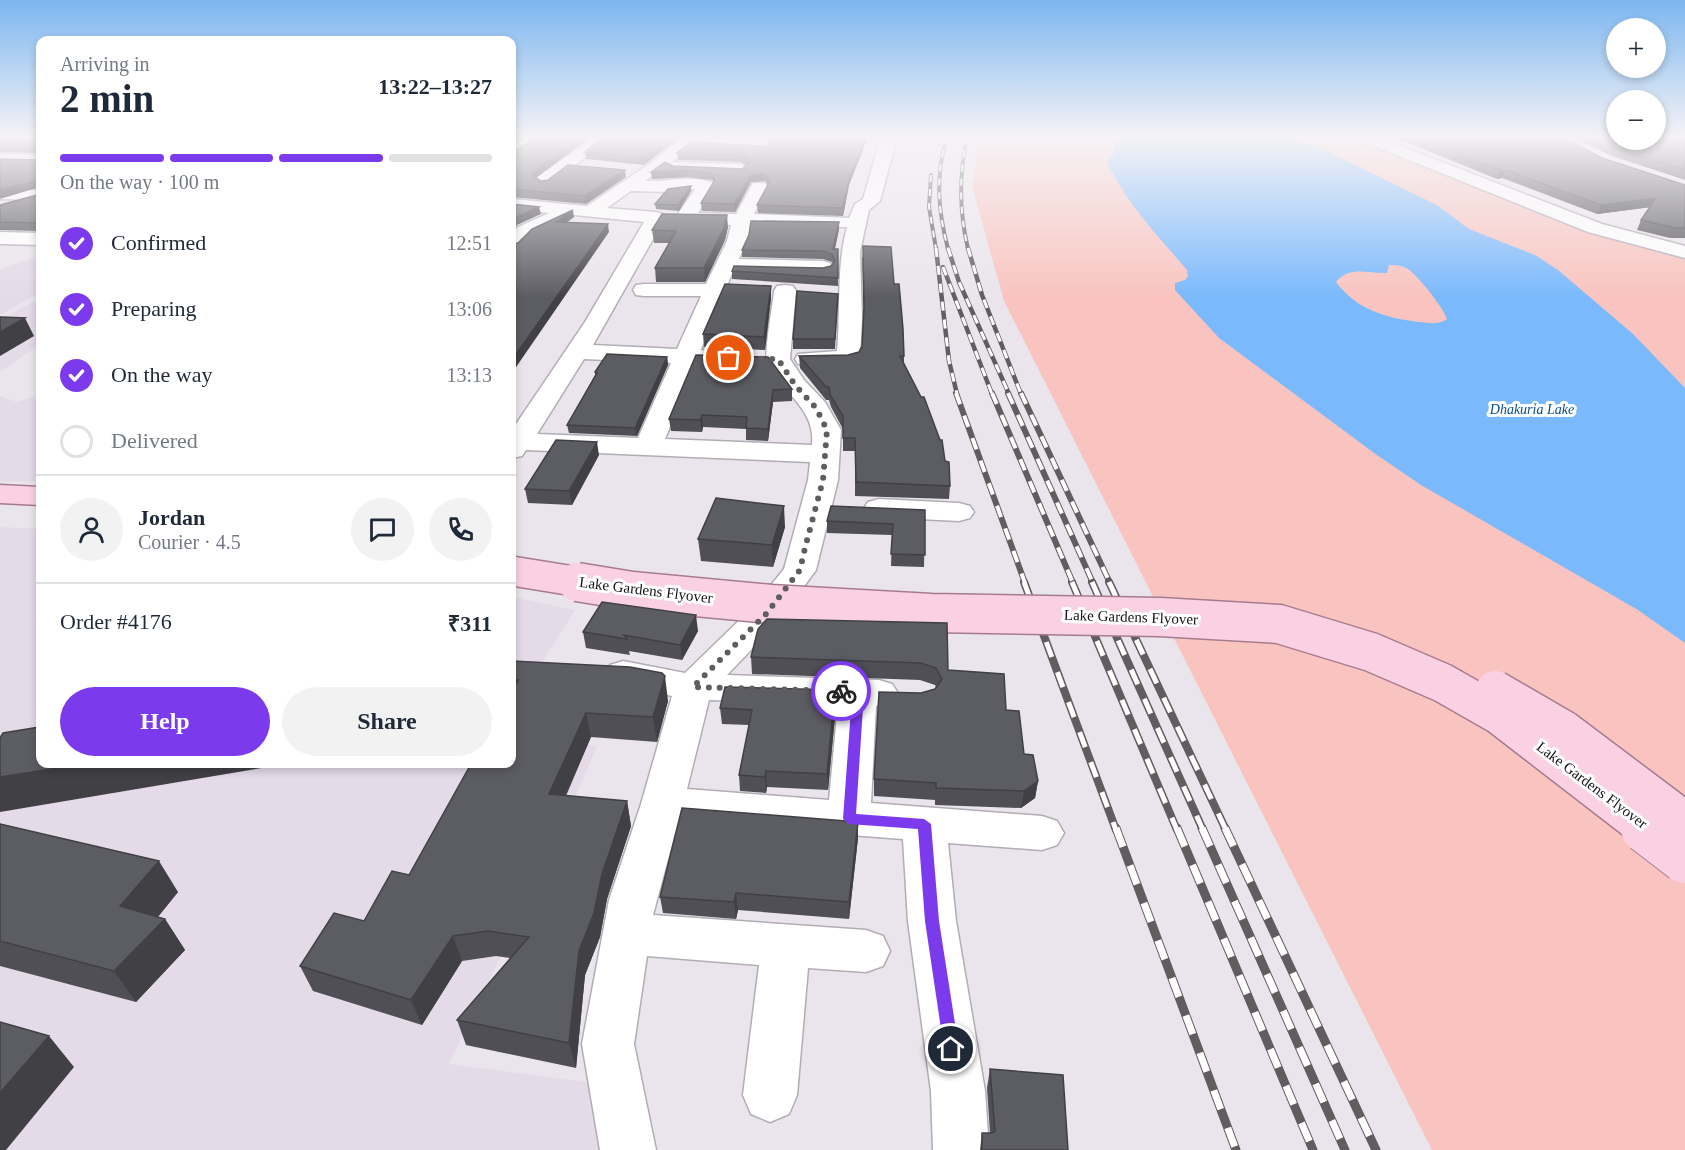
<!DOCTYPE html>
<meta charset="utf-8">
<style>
body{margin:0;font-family:Georgia,serif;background:#f2f2f3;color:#1f2937;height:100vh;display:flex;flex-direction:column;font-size:22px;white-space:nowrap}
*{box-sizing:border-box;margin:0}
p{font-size:20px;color:#747a83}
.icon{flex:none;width:33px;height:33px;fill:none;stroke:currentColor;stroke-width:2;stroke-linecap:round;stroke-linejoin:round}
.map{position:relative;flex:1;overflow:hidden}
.panel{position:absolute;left:36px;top:36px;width:480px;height:732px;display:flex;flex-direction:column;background:#fff;border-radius:12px;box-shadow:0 3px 9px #0003}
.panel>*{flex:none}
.controls{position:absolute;left:1606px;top:18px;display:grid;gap:12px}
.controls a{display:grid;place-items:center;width:60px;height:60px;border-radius:50%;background:#fff;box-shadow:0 3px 9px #0003;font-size:30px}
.pin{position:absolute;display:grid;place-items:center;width:51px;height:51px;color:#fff;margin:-26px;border:3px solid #fff;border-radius:50%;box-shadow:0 2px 6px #0007}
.courier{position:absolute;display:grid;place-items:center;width:60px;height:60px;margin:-30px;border:4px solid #7c3aed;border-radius:50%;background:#fff;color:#222;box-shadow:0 2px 8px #0007}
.headline em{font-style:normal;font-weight:800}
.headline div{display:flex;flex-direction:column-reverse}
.headline{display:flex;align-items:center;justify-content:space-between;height:102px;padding:0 24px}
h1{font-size:39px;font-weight:800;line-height:45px}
.bar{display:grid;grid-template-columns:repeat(4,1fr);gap:9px 6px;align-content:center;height:72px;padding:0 24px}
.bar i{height:8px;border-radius:4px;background:#e0e1e3}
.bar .active{background:#7c3aed}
.bar p{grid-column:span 4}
.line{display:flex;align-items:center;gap:15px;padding:0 24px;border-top:2px solid #e0e1e3}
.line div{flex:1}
.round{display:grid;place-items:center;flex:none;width:63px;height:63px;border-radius:32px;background:#f2f2f3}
ol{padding:0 24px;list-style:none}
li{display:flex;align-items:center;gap:18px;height:66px}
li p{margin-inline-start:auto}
li .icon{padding:6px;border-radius:50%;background:#7c3aed;color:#fff;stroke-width:4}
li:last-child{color:#747a83}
li i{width:33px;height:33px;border:3px solid #e0e1e3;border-radius:50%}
.button{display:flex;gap:12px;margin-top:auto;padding:12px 24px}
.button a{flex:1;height:69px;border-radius:36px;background:#7c3aed;color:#fff;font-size:24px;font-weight:800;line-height:69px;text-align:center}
.button a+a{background:#f2f2f3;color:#1f2937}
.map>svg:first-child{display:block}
</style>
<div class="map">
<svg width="1685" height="1150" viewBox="0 0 1685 1150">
<rect width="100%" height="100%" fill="#eae5ec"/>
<path fill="#e4dae8" d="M40,255V292L0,315V269Z
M40,298V344L0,372V320Z
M40,395V482L0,481V396L17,402Z
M0,527L40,529V764H512V597L575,610L534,675L557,738L597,746L560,832L449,1064L595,1083L618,1150H0Z"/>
<path fill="#f9c4bf" d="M979,137H1363L1685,257V1150H1432L1004,301L972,186Z"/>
<path fill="#7ab9fc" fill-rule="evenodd" d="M1114,137H1293L1310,143L1437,205L1469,229L1535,255L1558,270L1633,334L1685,388V643L1638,610L1421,485L1374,453L1219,338L1175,290V283L1185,280L1188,276L1187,270C1159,237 1126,203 1107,162L1114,154ZM1389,265C1395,265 1402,265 1408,269C1419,277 1443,307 1447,319C1439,325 1429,323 1419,322C1386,318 1357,310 1336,282C1350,265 1368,274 1387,273Z"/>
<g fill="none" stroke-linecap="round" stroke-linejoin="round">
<defs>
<path id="minor" d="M524,137H542L518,154L512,156V145Z
M683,137L765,141L773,146L765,151L691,146L672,162L741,164L749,169L741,174L674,171L666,166L645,181C668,182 689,175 711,182L714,186L698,213L736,214L753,183H765L768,187L754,214L849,218L855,204L863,199L881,137H897L880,201L869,210L860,252L862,318L860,358L857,363L807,366L798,364L795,359L798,354L837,351C841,310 836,267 847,227L750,225L747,241L739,259L823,261L830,263L833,267L830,271L823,273L733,271L701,350L749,354L752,359L749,364L740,366L695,364L665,439L812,445C816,407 780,393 767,361C764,352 773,303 774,291L777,286L785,285L793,286L796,291L790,359L804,380L825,402L841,430L838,480L816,570L778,622L727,675L879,680L892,684L898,693L892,702L876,706L871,803L1042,816L1057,821L1064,833L1057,845L1042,850L948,843L956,921L985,1091L989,1150H933L931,1091L908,921L903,839L678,822L653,915L866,930L883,936L890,951L883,966L866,972L808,968L797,1095L789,1114L770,1122L751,1114L743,1095L759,965L647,956L634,1044L656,1150H600L582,1044L609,900L641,804L672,696L610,683L604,674L610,665L623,661L685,673L754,606L784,569L808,480L810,462L526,450L522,456L512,458V430L585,322L644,222L574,215L532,235L519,249L512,251V234L518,227L549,213L512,209V199L587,206L652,162ZM684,189H695L675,218L677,222L731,225L727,241L706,284H644L636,285L633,290L636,295L644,296H701L677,349L593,345L665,218L663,214L656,212L607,208L631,191L672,192ZM584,359L671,363L638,438L537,434ZM709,700L838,704L829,800L687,789Z
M1356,137H1377L1602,224L1685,246V258L1588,232L1359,140Z
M595,138L600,140L603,143L600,146L549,185H537L535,181L537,177L590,140Z
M0,154L40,155V165L0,164Z
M0,189L40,190V200L0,199Z
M0,232L40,233V245L0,244Z
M879,499L959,503L970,506L974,512L970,518L959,521L879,517L868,514L864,508L868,502Z"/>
<path id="major" d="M0,485L40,487V505L0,503Z"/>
</defs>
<use href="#minor" stroke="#b2acb4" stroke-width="3"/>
<use href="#major" stroke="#a77b8f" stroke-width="3"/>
<use href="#minor" fill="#fff" fill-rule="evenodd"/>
<use href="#major" fill="#f9d1e3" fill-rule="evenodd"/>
<defs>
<path id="rail-far4" d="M947,137C935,175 938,211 948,249
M967,137C959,176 959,210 968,249
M931,175L929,207L936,249"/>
<path id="rail-far3" d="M936,248L949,361L957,394
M948,248L959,282L1009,394
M968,248L982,295L1021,394
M943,267L992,394"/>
<path id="rail-far2" d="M956,393L1025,583
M992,393L1073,583
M1008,393L1093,583
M1021,393L1110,583"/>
<path id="rail-far1" d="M1024,582L1116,830
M1072,582L1177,830
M1092,582L1203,830
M1109,582L1226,830"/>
<path id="rail" d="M1116,828L1236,1150
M1177,828L1313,1150
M1202,828L1345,1150
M1225,828L1376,1150"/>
</defs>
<use href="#rail-far4" stroke="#605d61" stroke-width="4"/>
<use href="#rail-far3" stroke="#605d61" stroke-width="4.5"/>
<use href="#rail-far2" stroke="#605d61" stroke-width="6"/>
<use href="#rail-far1" stroke="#605d61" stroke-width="8"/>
<use href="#rail" stroke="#605d61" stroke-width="9"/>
<use href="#rail-far4" stroke="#fff" stroke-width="2" stroke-dasharray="7" stroke-linecap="butt"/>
<use href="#rail-far3" stroke="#fff" stroke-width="3" stroke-dasharray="9" stroke-linecap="butt"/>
<use href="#rail-far2" stroke="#fff" stroke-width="4" stroke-dasharray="12" stroke-linecap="butt"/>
<use href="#rail-far1" stroke="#fff" stroke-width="5" stroke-dasharray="16" stroke-linecap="butt"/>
<use href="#rail" stroke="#fff" stroke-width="7" stroke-dasharray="20" stroke-linecap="butt"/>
<defs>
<path id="major-bridge-far2" d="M512,571L586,583"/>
<path id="major-bridge-far1" d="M577,582L632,591L771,604L931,613L1160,617L1279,624L1371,652L1443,683L1499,715L1648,830
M1495,690L1564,730L1685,821"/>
<path id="major-bridge" d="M1646,828L1685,858"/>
</defs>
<use href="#major-bridge-far2" stroke="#a77b8f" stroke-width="32" stroke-linecap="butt"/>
<use href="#major-bridge-far1" stroke="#a77b8f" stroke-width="41" stroke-linecap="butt"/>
<use href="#major-bridge" stroke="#a77b8f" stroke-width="52" stroke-linecap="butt"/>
<use href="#major-bridge-far2" stroke="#f9d1e3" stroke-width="29"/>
<use href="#major-bridge-far1" stroke="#f9d1e3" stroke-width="38"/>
<use href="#major-bridge" stroke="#f9d1e3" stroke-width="50"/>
</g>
<path fill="#4f4f55" d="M0,137H40V234L39,231L0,230V205L37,195V160L39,158V153L0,152Z
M597,137H680L644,165L586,159L585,152L601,139Z
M726,137H868L849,185L843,216L758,213L757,205L768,185L765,181L751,182L735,212L702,211L701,203L714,183L712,180L687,177L652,179L673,166L742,169L746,165L741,162L678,160L677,153L765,146L770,143L765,139Z
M1394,137H1562L1602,158L1685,185V238H1670L1637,230L1641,220L1650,207L1597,214L1502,178L1497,179Z
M1572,137H1685V180L1612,156Z
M589,138L536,178L541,181L626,177L586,204L512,197V151Z
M691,191L679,211L656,209L655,204Z
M839,222V229L835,249H838V286L732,279V271L823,268L831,266L833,263L832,262L823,259L742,257V250Z
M728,227L725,240L705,282H656L655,268L669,243H654L652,230Z
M862,257L894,284L904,356V364L945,461L950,486L949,499L855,496V451H843V429L831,407L829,400H826L800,368L799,356L848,355L859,352L862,346L864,313Z
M771,286V298L765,350L704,347L703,334Z
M838,294L835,349H793V339Z
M696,355L792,389V401L773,402L768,441L746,440V429L703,427L702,432L671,431L669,419Z
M667,357L668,365L637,436L569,433L567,425L595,375V372Z
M599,455L572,505L528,503L525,489Z
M925,510L924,567L891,566L892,535L827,533V521Z
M785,527L773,567L701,561L698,539Z
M767,619L948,670L1006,710L1024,754L1038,781L1035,798L1021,808L935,805V800L874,796V779L921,693L935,689L936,687L935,685L920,680L752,674L751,657Z
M698,631L682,660L629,651L630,655L586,648L583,632Z
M512,661L668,701L657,742L591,737L566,796L627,801L631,826L607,899L600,937L585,975L576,1068L466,1045L457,1020L510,958L496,956L462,961L422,1025L313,991L300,966L364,921L409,875L512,764Z
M835,690L836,706L828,790L767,787L766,793L740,791L739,775L749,725L722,724L720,708Z
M0,824L178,892L158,917L165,919L185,950L136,1002L0,966Z
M858,838L849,919L738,910L736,919L663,913L660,897Z
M990,1069L1068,1150H980L982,1133H990L987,1088Z"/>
<path fill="#404045" d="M512,137H521L512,143Z
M581,137H593L589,138L534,179L532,172Z
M671,137H680L644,165V158Z
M866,137H868L849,185L843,216V208L849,178Z
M625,170L626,177L586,204L585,196Z
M686,170L687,177L652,179L651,172Z
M1500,170H1505L1502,178L1497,179Z
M765,174V181L751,182L735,212L734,204L751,175Z
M38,180L40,187L0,199V190Z
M691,186V191L679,211L678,205Z
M1656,198L1652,207L1597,214L1601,205Z
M539,207L541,214L517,225L512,231V222L516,217Z
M573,210L574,217L557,230L556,222Z
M727,215L728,227L725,240L705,282L704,268Z
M839,222V229L833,256V249Z
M608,224L609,232L512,373V360Z
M771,286V298L765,350L764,337Z
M25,318L34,336L0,356V332Z
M667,357L668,365L637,436L635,428Z
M773,390V402L768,441V429Z
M702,415L703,427L702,432L700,420Z
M597,442L599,455L572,505L569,491Z
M784,506L785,527L773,567L772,545Z
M696,615L698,631L682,660L680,645Z
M665,676L668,701L657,742L653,717Z
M835,690L836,706L828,790L827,774Z
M586,713L591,737L555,819L549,794Z
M83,764H285L0,812V777Z
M766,771L767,787L766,793L765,777Z
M1038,781L1035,798L1021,808L1024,791Z
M627,801L631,826L607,899L600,937L585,975L576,1068L569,1043L579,951L602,874Z
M858,822V838L849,919V902Z
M159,861L178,892L141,937L120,906Z
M736,893L738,910L736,919L734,902Z
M165,919L185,950L136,1002L114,971Z
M453,936L462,961L422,1025L411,1000Z
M49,1036L74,1067L6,1150H0V1093Z"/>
<path fill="#5c5c63" stroke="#404045" stroke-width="1.5" d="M0,137H40V230H39L37,223L0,222V205L37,195L38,180L0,190V159L37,160L39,158V148L37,146L0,145Z
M535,137H581L532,172L533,176L541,181L548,180L568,165L625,170L585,196L512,189V151L518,149Z
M604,137H671L644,158L585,152Z
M771,137H866L849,178L843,208L757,205L770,181L765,174L751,175L734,204L701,203L715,180L711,173L686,170L651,172L665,162L673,166L742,169L751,161L741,155L677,153L691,142L765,146L775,140Z
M1416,137H1562L1602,158L1685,185V228H1675L1641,220L1656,198L1601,205L1505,170H1500Z
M1592,137H1617V140H1656V137H1685V170L1615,148Z
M691,186L678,205L655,204L668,189Z
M512,204L539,207L516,217L512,222Z
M573,210L556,222L608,224L512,360V244L518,243L532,229Z
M662,214L727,215L724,228L704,268H655L676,231L652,230Z
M751,221L839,222L833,249H838V278L732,271L734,266L823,268L831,266L835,261L832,254L823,251L742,250L749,235Z
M863,246L891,247L894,284H899L903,329L904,356H900L921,397H924L940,440H942L945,461L949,462L950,486L856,482L855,438H843V416L830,395L829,387H826L799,356L848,355L859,352L862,346L864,307Z
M725,284L771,286L764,337L703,334Z
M797,291L838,294L835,339H793Z
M0,317L25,318L0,332Z
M607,354L667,357L635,428L567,425L597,373L595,372Z
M696,355L768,357L792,389L773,390L768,429L746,428L747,417L702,415L700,420L669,419Z
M556,440L597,442L569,491L525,489Z
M716,498L784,506L772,545L698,539Z
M831,506L925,510V555L891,554L893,524L827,521Z
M602,602L696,615L680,645L624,635L627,639L583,632Z
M767,619L947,623L948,670L1004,674L1006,710L1019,711L1024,754L1033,755L1038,781L1024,791L936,788V783L874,779L879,692L921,693L935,689L942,679L936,668L921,663L751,657L758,629Z
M512,661L630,667L662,673L665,676L653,717L586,713L549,794L627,801L602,874L594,913L579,951L569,1043L457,1020L529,937L488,931L453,936L411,1000L300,966L334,913L364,921L392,871L409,875L471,764H512V692L518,680H512Z
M725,687L835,690L827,774L766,771L765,777L739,775L752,710L720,708Z
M40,727V764H83L0,777V738L3,733Z
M682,808L858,822L849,902L736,893L734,902L660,897Z
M0,824L159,861L120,906L165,919L114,971L0,941Z
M0,1022L49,1036L0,1093Z
M990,1069L1063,1075L1068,1150H982V1133H992L995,1131Z"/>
<linearGradient id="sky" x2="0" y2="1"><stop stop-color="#7cb6f0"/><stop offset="0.46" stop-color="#f6f3f6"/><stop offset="1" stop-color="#f6f3f6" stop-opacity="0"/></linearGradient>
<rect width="1685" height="298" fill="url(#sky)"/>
<path fill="#7c3aed" d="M841,687L858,688L864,692L856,814L924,819L931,824L939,921L959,1049L957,1054L951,1056L946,1054L944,1049L925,921L918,829L849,824L843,819L852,695L837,694V688Z"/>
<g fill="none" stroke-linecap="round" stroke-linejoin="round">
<path stroke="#605d61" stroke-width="6" stroke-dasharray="0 10.8" d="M729,358L778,359L795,385L816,408L827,430L823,480L805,548L800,570L766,614L693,687L841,691"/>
</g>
<g text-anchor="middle" stroke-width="6" stroke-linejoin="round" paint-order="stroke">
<g font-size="14" font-style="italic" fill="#084e89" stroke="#fff">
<text x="1532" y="414">Dhakuria Lake</text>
</g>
<g font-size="15" fill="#161416" stroke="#fff">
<text transform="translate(646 590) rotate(7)" y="5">Lake Gardens Flyover</text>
<text transform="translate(1131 617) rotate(2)" y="5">Lake Gardens Flyover</text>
<text transform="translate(1592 785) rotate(37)" y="5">Lake Gardens Flyover</text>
</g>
</g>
</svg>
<div class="controls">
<a>+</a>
<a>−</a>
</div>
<div class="pin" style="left:729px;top:358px;background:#ea580c"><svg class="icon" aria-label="bag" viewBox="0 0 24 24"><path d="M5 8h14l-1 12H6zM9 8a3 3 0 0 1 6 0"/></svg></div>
<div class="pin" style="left:951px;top:1049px;background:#1f2937"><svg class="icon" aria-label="home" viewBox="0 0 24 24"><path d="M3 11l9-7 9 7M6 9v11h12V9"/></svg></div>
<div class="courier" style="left:841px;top:691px"><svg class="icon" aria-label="bike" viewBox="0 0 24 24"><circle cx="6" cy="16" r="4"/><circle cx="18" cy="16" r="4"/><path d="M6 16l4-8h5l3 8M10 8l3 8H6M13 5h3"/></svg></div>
<section class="panel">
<div class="headline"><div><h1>2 min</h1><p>Arriving in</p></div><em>13:22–13:27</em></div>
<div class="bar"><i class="active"></i><i class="active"></i><i class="active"></i><i></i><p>On the way · 100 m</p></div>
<ol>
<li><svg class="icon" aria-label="check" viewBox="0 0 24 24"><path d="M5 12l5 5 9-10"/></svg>Confirmed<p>12:51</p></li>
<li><svg class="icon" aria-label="check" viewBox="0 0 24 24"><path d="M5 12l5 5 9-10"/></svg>Preparing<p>13:06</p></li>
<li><svg class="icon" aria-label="check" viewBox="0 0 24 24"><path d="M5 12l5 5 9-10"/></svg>On the way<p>13:13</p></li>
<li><i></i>Delivered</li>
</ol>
<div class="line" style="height:108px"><a class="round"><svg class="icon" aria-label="person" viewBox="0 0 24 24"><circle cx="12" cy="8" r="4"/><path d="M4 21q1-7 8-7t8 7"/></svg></a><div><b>Jordan</b><p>Courier · 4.5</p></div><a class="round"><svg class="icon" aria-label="chat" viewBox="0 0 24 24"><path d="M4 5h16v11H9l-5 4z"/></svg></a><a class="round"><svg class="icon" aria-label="phone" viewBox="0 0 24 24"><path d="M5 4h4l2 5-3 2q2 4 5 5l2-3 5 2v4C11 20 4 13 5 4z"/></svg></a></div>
<div class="line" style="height:78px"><div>Order #4176</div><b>₹311</b></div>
<div class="button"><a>Help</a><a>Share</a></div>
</section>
</div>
